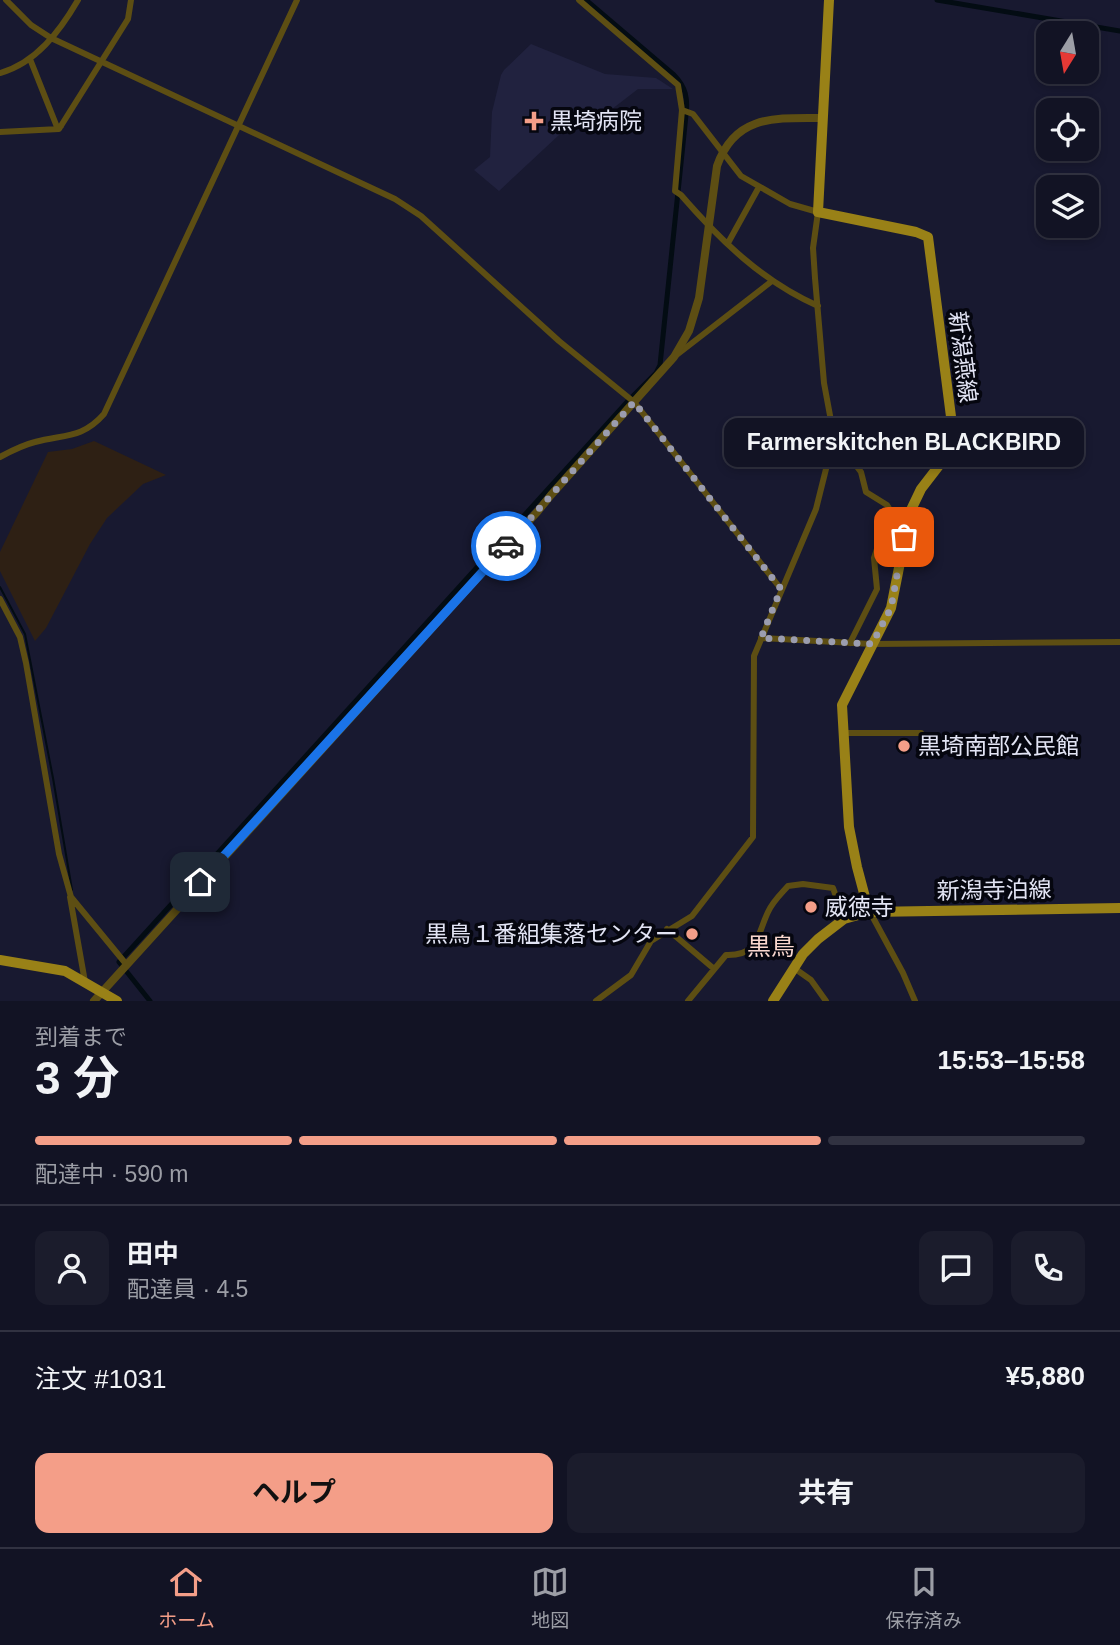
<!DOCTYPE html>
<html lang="ja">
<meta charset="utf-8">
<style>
body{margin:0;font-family:Helvetica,"Noto Sans JP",sans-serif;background:#1b1c2c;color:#f1f3f6;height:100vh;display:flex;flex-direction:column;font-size:26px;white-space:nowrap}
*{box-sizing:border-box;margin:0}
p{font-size:23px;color:#9c9ea6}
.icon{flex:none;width:38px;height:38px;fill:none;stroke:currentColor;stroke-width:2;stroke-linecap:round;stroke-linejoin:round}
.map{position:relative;height:1001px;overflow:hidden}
.panel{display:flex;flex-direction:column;background:#121324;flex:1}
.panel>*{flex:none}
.needle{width:46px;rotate:191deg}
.fabs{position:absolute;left:1036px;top:21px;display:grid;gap:14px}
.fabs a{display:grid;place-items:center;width:63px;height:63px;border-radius:14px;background:#121324;box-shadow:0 4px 10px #0003,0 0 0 2px #313241;font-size:35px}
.pin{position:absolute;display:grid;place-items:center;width:60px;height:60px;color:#fff;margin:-30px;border-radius:14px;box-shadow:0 4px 10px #0006}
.courier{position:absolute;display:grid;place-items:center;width:70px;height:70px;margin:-35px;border:5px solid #1a73e8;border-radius:50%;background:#fff;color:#222;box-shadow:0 2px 9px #0007}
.bubble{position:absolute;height:49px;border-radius:14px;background:#121324;box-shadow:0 4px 10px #0003,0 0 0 2px #313241;font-size:23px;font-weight:700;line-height:49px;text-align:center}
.overview em{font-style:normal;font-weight:700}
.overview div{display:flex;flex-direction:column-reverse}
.overview{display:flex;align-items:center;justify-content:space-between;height:119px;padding:0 35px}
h1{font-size:46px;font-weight:700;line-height:52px}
.bar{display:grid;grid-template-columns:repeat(4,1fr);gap:10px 7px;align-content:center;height:84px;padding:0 35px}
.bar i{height:9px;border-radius:5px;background:#313241}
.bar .current{background:#f49e88}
.bar p{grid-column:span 4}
.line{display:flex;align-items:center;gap:18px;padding:0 35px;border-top:2px solid #313241}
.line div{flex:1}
.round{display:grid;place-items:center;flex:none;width:74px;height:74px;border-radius:14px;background:#1b1c2c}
.cta{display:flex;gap:14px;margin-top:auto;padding:14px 35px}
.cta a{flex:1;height:80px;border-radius:14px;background:#f49e88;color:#111;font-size:28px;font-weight:700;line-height:80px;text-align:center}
.cta a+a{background:#1b1c2c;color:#f1f3f6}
.tab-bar{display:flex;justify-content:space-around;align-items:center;height:98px;border-top:2px solid #313241;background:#121324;font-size:19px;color:#9c9ea6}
.tab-bar a{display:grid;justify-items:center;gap:4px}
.tab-bar .current{color:#f49e88}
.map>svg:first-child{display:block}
</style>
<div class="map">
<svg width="1120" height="1001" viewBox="0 0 1120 1001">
<rect width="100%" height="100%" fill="#181930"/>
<path fill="#2e2014" d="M94,441L166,475L143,484L107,518L90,544L46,628L35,641L0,571V552L48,452L72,449Z"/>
<path fill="#21223f" d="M531,44L605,74L656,78L673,89H638L603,116L588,108L499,191L474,170L490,157L492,112L501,75L504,70Z"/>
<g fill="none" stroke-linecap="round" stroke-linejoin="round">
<path stroke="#030c13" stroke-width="2" d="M0,587L25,634L53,778L72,890"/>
<path stroke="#030c13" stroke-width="5" d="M937,0L1120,31
M150,1001L119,962L628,401L656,373L660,365L686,115C688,99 686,87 674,75L586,0"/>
<path stroke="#5d4e13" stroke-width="6" d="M6,0L31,25L51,38L395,199L421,216L559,341L634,402L781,589
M579,0L678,85L682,110L675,191L681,195C720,240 763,282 818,306
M30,59L57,127L61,126
M0,73C36,63 60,31 78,0
M0,132L59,129L128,19L131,0
M728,243L759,187
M674,357L772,281
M834,437L861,472L866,492L887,505L890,510L874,558L877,589L850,643
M0,457C11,451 23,445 35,442C64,434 82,439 104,414L297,0
M0,599L20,637L26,663L59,854L71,897L126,964
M761,638L872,644L1120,642
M843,733H921
M70,897L85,982
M870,912L903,973L915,1001
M667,929L713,968
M794,968L811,980L826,1001
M596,1001L631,975L651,941L692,916L753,837L754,656L816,509L834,437L824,383L815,278L813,248L818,212L790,204L741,176L693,114L682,110
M688,1001L726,955C759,956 757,935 768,912C773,901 781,894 788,886L803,884L833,888L844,919"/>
<path stroke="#5d4e13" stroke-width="8" d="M94,1001L538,511L551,495L674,357L689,331L699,298L717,166C735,114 776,118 823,118"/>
<path stroke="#998117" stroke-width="10" d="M829,0L818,212L916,232L928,237L954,440L951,450L921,489L910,512L891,608L842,705L849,827L857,867L869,912
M0,960L65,971L117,1001
M773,1001L803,954L818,939L844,919L869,912L1120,908"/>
</g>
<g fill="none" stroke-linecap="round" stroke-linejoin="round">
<path stroke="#9b9daf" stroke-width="7" stroke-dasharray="0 12.6" d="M506,546L634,402L781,589L761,638L872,644L891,608L904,537"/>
<path stroke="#1a73e8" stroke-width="9" d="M200,882L506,546"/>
</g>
<g fill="#f49e88" stroke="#05060f" stroke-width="2.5">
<path d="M530.5 110.5h7v7h7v7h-7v7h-7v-7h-7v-7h7z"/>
<circle cx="904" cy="746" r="7"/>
<circle cx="811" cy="907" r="7"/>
<circle cx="692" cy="934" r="7"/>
</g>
<g text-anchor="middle" stroke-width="7" stroke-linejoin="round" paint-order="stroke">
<g font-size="23" fill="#e2e4f4" stroke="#05060f" text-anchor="start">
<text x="550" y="129">黒埼病院</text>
<text x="918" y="754">黒埼南部公民館</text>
<text x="825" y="915">威徳寺</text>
<text x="678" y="942" text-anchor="end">黒鳥１番組集落センター</text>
</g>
<g font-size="23" fill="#e2e4f4" stroke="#05060f">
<text transform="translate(963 357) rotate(83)" y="8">新潟燕線</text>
<text transform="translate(994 890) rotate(-1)" y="8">新潟寺泊線</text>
</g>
<g font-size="24" fill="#f9d7ce" stroke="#05060f">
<text x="771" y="955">黒鳥</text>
</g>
</g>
</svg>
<div class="fabs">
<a><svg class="needle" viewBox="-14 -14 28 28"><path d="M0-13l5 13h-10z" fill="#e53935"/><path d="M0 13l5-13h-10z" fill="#9c9ea6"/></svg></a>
<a><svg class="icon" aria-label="locate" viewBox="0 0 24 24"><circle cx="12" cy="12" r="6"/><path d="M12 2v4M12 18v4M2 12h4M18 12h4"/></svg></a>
<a><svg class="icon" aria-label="layers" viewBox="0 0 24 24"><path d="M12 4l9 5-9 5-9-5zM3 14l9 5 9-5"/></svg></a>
</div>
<div class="pin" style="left:904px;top:537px;background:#ea580c"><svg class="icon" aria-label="bag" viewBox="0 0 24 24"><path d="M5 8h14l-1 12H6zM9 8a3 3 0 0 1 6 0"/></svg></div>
<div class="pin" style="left:200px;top:882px;background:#1f2937"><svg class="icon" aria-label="home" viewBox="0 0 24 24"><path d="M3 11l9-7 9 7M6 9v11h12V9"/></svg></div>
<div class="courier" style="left:506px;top:546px"><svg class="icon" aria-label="car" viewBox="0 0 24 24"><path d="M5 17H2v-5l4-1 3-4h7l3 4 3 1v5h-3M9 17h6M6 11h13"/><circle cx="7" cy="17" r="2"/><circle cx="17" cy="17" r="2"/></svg></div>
<div class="bubble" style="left:724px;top:418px;width:360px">Farmerskitchen BLACKBIRD</div>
</div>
<section class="panel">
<div class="overview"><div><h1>3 分</h1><p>到着まで</p></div><em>15:53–15:58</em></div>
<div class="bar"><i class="current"></i><i class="current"></i><i class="current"></i><i></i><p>配達中 · 590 m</p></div>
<div class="line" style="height:126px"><a class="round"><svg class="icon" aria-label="person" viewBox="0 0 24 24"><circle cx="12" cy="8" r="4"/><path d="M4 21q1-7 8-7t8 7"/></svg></a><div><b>田中</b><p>配達員 · 4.5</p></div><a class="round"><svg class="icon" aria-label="chat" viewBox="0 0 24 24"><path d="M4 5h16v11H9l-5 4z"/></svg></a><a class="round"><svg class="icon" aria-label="phone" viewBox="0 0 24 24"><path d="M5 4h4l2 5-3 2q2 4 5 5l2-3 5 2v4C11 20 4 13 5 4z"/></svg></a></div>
<div class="line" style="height:91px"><div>注文 #1031</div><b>¥5,880</b></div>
<div class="cta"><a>ヘルプ</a><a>共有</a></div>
</section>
<nav class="tab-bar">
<a class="current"><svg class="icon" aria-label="home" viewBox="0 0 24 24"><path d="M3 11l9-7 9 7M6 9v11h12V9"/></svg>ホーム</a>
<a><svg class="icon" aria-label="map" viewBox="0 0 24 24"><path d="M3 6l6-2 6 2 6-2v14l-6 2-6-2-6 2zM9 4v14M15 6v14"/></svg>地図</a>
<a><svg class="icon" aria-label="saved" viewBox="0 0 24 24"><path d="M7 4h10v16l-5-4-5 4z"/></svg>保存済み</a>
</nav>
